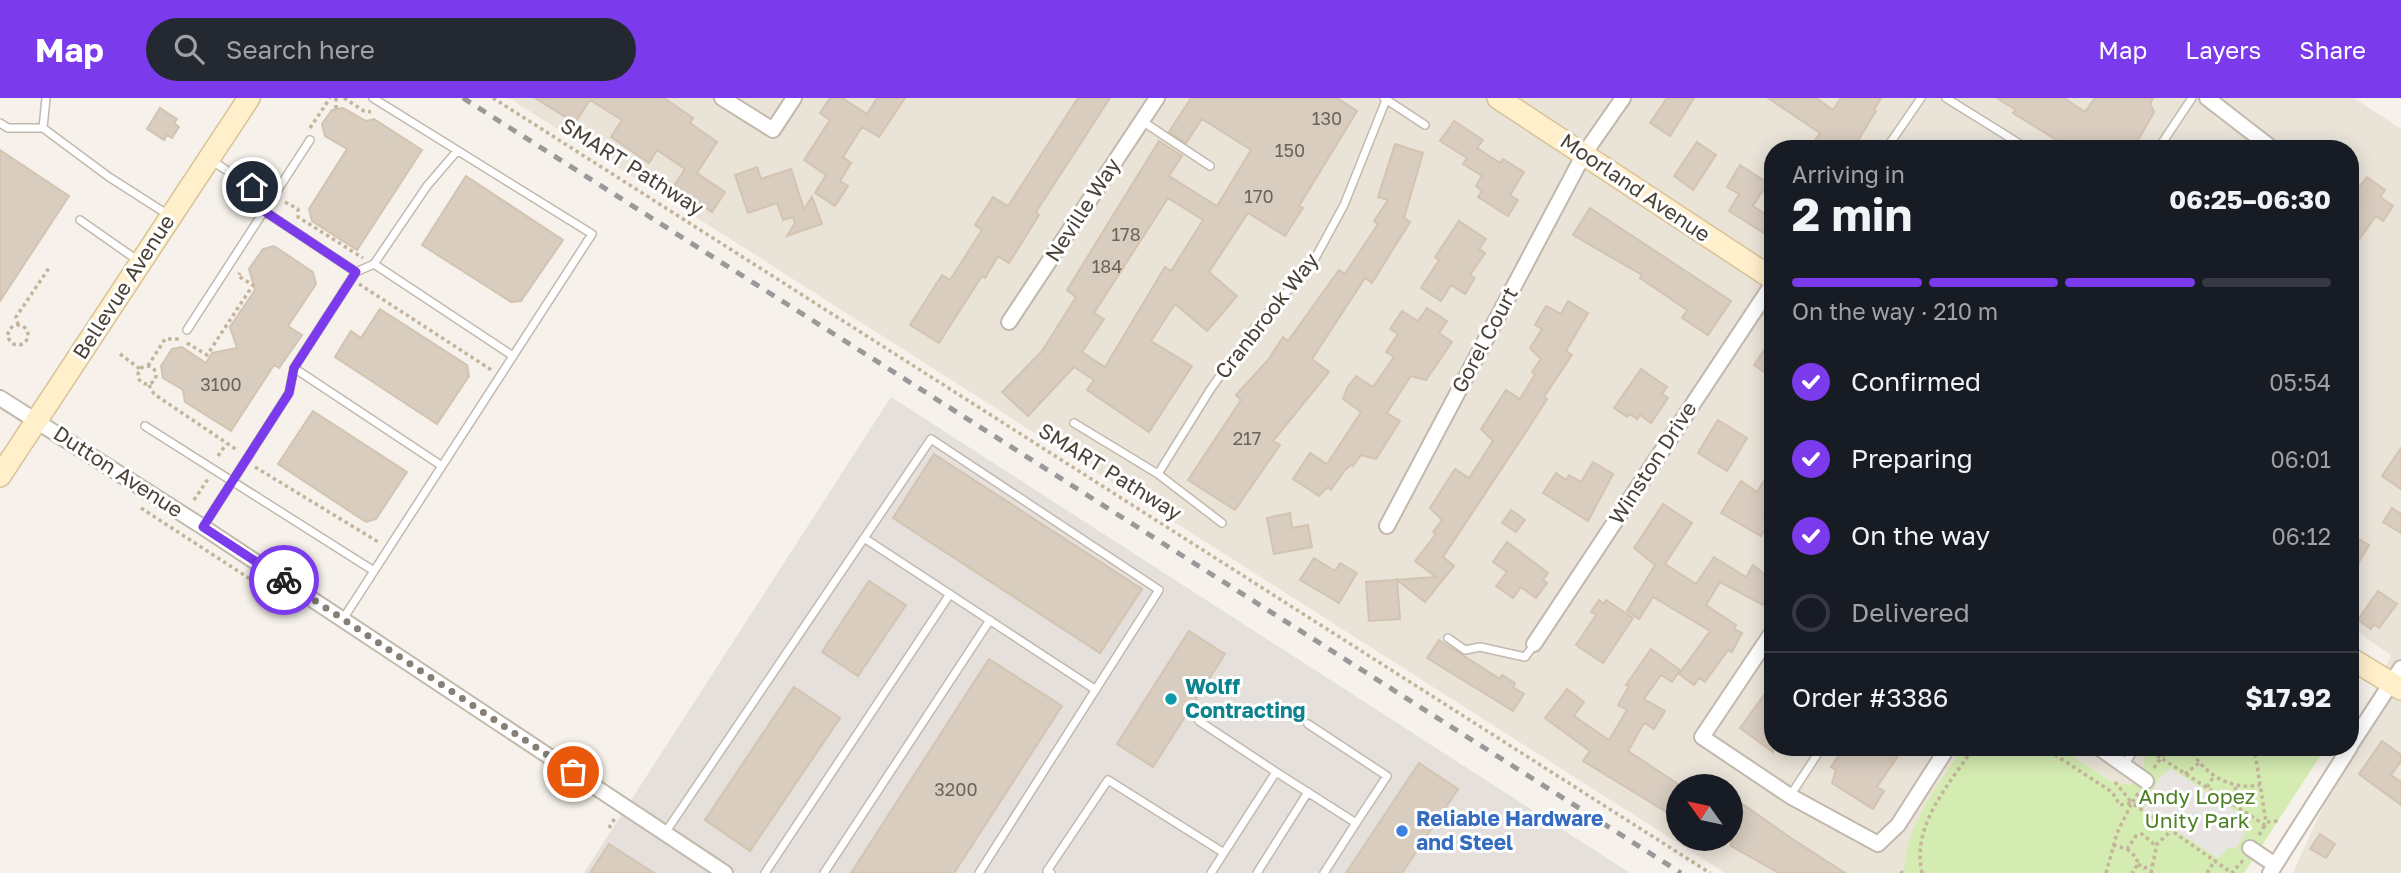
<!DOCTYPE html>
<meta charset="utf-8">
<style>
body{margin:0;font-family:"Golos Text",sans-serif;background:#242831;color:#f1f3f6;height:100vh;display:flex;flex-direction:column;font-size:26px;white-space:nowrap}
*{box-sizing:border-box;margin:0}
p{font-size:23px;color:#9ea1a6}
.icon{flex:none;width:38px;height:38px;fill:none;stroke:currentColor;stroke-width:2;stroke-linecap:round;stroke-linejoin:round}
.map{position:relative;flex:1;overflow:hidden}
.details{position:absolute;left:1764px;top:42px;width:595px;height:616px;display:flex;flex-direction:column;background:#171b24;border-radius:28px;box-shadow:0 4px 18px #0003}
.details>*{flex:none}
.needle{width:46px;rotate:303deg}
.buttons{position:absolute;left:1666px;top:676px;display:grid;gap:14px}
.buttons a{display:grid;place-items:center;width:77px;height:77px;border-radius:50%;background:#171b24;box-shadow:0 4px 18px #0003;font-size:35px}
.pin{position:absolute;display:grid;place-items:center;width:60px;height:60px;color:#fff;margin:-30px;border:4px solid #fff;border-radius:50%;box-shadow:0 2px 7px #0007}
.courier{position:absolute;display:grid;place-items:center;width:70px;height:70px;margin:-35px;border:5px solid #7c3aed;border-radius:50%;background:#fff;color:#222;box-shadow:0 2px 9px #0007}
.summary em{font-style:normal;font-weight:700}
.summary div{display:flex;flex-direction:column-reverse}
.summary{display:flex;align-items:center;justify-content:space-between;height:119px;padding:0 28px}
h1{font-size:46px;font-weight:700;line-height:52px}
.bar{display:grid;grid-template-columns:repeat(4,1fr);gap:10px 7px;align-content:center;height:84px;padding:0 28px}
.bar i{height:9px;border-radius:5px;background:#363941}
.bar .active{background:#7c3aed}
.bar p{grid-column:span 4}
.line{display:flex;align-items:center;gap:18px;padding:0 28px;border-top:2px solid #363941}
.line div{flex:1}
ol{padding:0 28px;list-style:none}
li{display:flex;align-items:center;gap:21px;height:77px}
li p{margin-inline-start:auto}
li .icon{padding:7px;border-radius:50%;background:#7c3aed;color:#fff;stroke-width:4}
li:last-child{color:#9ea1a6}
li i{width:38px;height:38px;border:4px solid #363941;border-radius:50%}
header{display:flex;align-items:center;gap:42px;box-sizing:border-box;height:98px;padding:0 35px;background:#7c3aed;color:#fff}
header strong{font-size:33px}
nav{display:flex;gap:38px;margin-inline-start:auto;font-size:24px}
.search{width:490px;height:63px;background:#242831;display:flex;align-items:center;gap:18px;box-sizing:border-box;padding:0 24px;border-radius:38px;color:#9ea1a6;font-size:26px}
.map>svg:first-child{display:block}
</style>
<header>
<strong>Map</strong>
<div class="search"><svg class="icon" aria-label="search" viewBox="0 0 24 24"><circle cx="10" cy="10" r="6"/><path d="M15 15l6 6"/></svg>Search here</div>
<nav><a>Map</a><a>Layers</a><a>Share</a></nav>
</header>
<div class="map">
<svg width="2401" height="775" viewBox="0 0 2401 775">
<rect width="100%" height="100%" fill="#f6f1ea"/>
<path fill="#eae3d8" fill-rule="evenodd" d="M509,0H2354L2401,31V775H2293L2391,557L2350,529V51H1773V649H1963L1918,721L1905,759V770L1898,775H1725ZM1678,688H1731V740H1678Z
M2059,649H2154L2150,656L2146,654L2144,667L2132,687L2110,683Z"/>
<path fill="#e5e0db" d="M891,299L1630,775H584Z"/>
<path fill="#d4ebb1" d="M1963,649H2059L2110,683L2132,687L2144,667L2145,654L2150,656L2154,649H2326L2244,775H1898L1905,770C1903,732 1942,681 1963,649Z"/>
<path fill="#e7e4e1" d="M2170,670L2247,720L2240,729L2245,736L2235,751L2228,749L2219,761L2143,711L2159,681Z"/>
<path fill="#d8cdbf" stroke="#d3c4b1" stroke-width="2" fill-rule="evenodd" d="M535,0H664L693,20L690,25L717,44L697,75L725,94L712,114L674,88L685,71L657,52L649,65L611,39L622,22L590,2L575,25Z
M830,0H842L867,16L877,0H905L879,39L862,29L843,59L851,65L840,83L848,88L835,108L815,95L826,77L804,62L830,22L820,15Z
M1078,0H1110L1036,114L1039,117L1009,165L998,158L985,180L982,178L939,245L910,227L942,177L950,182L982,132L975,127L993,99L1008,108Z
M1191,0H1337L1357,13L1299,108L1303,110L1285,138L1248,115L1209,174L1237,198L1207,233L1175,206L1151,243L1192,268L1149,334L1087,292L1094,282L1074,269L1028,318L1002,294L1042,253L1076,199L1067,192L1159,43L1182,58L1169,78L1217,108L1251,52L1202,21L1186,45L1169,34ZM1168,100L1203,122L1171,173L1165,169L1105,269L1082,254L1104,221L1094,215Z
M1667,0H1694L1670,38L1650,25Z
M1768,0H1816L1833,12L1841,0H1881L1874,12L1876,13L1853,51H1809L1820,35Z
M1997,0H2064L2085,14L2095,0H2153L2150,6L2154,14L2140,39L2129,51H2071L2013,15L2016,12Z
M160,10L177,21L174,25L179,29L172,40L167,37L164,42L147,31Z
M343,10L366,23L374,21L422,52L357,152L312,123L309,111L347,51L325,38L322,26L332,12Z
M1454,23L1483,42L1477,50L1500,65L1503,61L1524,74L1510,97L1518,102L1508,118L1478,99L1482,93L1476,88L1482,78L1463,66L1467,60L1440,43Z
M1697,44L1716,57L1693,92L1674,78Z
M1395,46L1423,55L1404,120L1410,124L1372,185L1365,180L1312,261L1329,274L1273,343L1280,347L1235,412L1188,382L1241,302L1236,297L1268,262L1283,239L1288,243L1339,172L1345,176L1378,126L1374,123L1388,102L1378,99Z
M0,52L69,98L0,203Z
M1740,67L1768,85L1753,108L1773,121V141L1729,113L1739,96L1727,89Z
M757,69L761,81L791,71L804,111L812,99L822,126L787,138L795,125L793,119L783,122L777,105L748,115L735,77Z
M466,78L563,142L521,203L511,204L422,147Z
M2367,79L2385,92L2380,99L2393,108L2383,123L2376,118L2350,154V116L2360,102L2355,94Z
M1590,110L1731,203L1708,237L1682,220L1687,212L1640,180L1642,177L1573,137Z
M1459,123L1486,141L1479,151L1485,155L1470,177L1475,180L1465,196L1451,187L1441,203L1421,190L1439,162L1435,159Z
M274,148L313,174L316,186L288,228L302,237L279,270L274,267L231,333L185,304L183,292L163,280L161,268L172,251L182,249L206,265L212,255L237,250L230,229L255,192L249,171L263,151Z
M1568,203L1588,215L1566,253L1572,257L1544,299L1547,301L1522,340L1443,459L1454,468L1425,504L1397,482L1400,521L1369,523L1366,484L1436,479L1415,463L1436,436L1433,434L1442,422L1430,410L1455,371L1469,380L1493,343L1481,331L1506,292L1520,301L1535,276L1532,274L1541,261L1530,250L1542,231L1535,227L1546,208L1561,216Z
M1427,210L1447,223L1439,235L1452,244L1426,282L1411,278L1399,296L1387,315L1400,323L1376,361L1361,357L1353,368L1351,367L1345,372L1331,392L1328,389L1319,398L1293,381L1310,355L1327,366L1361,314L1343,301L1347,290L1356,278L1373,289L1394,259L1386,254L1398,236L1390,231L1402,213L1418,223Z
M380,211L467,267L469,278L437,326L335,259L351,233L361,240Z
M1773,239V280L1754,267Z
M1641,271L1667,289L1662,296L1668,300L1651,325L1640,317L1637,321L1630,316L1627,319L1614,310Z
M313,313L407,374L376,421L366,424L278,366Z
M1718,322L1747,340L1727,373L1698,355Z
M2401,350V391L2382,378Z
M934,356L1142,491L1100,555L893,420Z
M1593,364L1613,376L1588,423L1543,395L1556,375L1566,382L1569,377L1581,384Z
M1773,368V401L1762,419L1769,423L1761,438L1721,415L1741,383L1757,394Z
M1663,406L1692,425L1665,466L1696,486L1714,459L1746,479L1753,467L1773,483V492L1763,507L1720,484L1706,507L1736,527L1734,531L1742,535L1732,554L1728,552L1705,584L1699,580L1694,587L1679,576L1710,533L1653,499L1639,521L1627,513L1655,467L1634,450Z
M2392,410L2401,416V435L2383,424Z
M1511,412L1525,422L1516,434L1502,425Z
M1290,415L1292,430L1308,427L1312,449L1274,456L1267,420Z
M2350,436L2369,447L2350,479Z
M1507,444L1548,475L1543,482L1547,485L1536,500L1521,489L1513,500L1496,488L1507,474L1493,464Z
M1314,460L1335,473L1340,465L1357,475L1339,505L1300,482Z
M869,483L906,507L858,578L822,554Z
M2378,493L2397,506L2379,530L2374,526L2371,531L2358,522Z
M1599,502L1604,506L1606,502L1633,520L1603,565L1576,547L1596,517L1591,514Z
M1189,533L1225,556L1153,669L1117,646Z
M1439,542L1500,581L1502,577L1515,585L1513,589L1524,596L1513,613L1427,560Z
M1651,551L1680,572L1672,584L1661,577L1644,601L1665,613L1654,631L1644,625L1628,653L1678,686V721L1583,663L1590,653L1545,620L1567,591L1584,604L1574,618L1609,642L1627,612L1618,607L1629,588L1626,587Z
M989,561L1062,608L954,775H851Z
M794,589L840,620L750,753L705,722Z
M1764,597L1773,602V654L1740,630Z
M2382,643L2401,657V663L2391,677L2401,684V707L2359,676Z
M1844,649H1904L1877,689L1884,693L1873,711L1832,685L1836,672L1831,669Z
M1419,665L1458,691L1402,775H1346Z
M1731,698L1791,740L1845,775H1779L1731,748Z
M2320,736L2335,746L2326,760L2310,751Z
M609,746L654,775H590Z"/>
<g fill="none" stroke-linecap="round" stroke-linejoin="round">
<defs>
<path id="lane" d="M1384,0L1425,27
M1946,0L2028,51
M1142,23L1210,68
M0,25L8,30H43L109,79L170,118
M43,30L46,0
M1886,51L1921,0
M2158,51L2192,0
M211,62L271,102
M264,113L310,42
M80,122L140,164
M374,166L513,258
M187,232L264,113L356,174
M294,270L442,368
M1074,325L1158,376L1210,292L1255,229L1312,166L1344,107L1386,2
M145,328L374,473
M1158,376L1222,425
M203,429L289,295L294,270L356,174L374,166L427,88L457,53
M864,440L1096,592
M343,521L592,136L373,0
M1448,540L1465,552L1480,549L1525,559L1534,547
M1199,623L1276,674L1211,775
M1308,626L1387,678L1356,725
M2124,667L2136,649
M1276,674L1356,725L1324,775
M1790,698L1822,649
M665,735L931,341L1159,492L979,775
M765,775L950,496
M824,775L990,522
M1051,775L1047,773L1108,682L1224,755
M1257,775L1308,694"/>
<path id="street" d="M722,0L773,32L794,0
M2207,0L2273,51
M1009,224L1157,0
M0,300L203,429L725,775
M1387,428L1584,56L1623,0
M1773,533L1702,639L1790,698L1878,746L1898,727L1948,649
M1534,546L1773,185
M2350,648L2401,570
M2098,649L2146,683
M2250,750L2275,767
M2270,775L2350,649"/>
<path id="secondary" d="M1498,0L1773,181
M0,378L249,0
M2350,560L2401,591"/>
</defs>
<use href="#lane" stroke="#c2b9ac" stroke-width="10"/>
<use href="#street" stroke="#c2b9ac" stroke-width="18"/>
<use href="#secondary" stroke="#d8c398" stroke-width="24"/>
<path stroke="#c4b49c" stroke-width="3.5" stroke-dasharray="3.5 3.5" stroke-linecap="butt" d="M336,0V11
M344,0L364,13L371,14
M493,0L1710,775
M310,30L330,0
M285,104L298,111V119L363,160
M359,186L493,273
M18,227L16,219L49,170
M8 237a10 10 0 1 1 20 0a10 10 0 1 1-20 0Z
M187,245L207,257L253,187L238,178L240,175
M120,256L140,271
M138 277a9 9 0 1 1 18 0a9 9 0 1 1-18 0Z
M148,268L165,241H180
M149,287L154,296L237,352
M218,358L226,346
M255,369L380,445
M194,402L208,381
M141,410L281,501
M2043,649L2112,694L2120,707L2132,705L2232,775L2244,761
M2189,649C2203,675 2229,693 2260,687
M2240,649L2254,652
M2254,649L2266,724L2278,723
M2151,654L2161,660L2171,649
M2154,670L2161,660L2265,727L2266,724
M2185,676L2199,665
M2115,684L2132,705L2139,694
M2207,689L2214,678
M2233,706L2236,688
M609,730L615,720
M2259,737L2265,727
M2113,747L2127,751L2136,738L2142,736L2156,748
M2127,751L2136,759L2138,766L2132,775
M2138,766L2144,770L2151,768
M1901,773L1902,775
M1922,775C1911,727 1949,687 1974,649
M2106,775L2117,735L2131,707
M2151,775L2157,746L2171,733
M2207,775L2215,762"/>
<use href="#lane" stroke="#fff" stroke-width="7"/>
<use href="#street" stroke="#fff" stroke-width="14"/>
<use href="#secondary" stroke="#ffefca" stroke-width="21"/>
<path stroke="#999" stroke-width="5" stroke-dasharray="9 9" stroke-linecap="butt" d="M463,0L1681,775"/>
</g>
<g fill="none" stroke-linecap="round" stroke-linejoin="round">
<path stroke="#867f76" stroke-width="7" stroke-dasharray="0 12.6" d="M284,482L573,674"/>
<path stroke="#7c3aed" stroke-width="9" d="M252,89L271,102L264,113L356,174L294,270L289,295L203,429L284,482"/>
</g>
<circle fill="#0f9aa8" stroke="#fff" stroke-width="2.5" cx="1171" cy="601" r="7"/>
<circle fill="#3f7fe0" stroke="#fff" stroke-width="2.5" cx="1402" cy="733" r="7"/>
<g text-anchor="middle" stroke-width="6" stroke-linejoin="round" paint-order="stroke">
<g font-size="18" fill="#6e6559">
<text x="1327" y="27">130</text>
<text x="1290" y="59">150</text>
<text x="1259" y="105">170</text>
<text x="1126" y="143">178</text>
<text x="1107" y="175">184</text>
<text x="221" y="293">3100</text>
<text x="1247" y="347">217</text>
<text x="956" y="698">3200</text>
</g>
<g font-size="21" fill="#4a4237" stroke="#fff">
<text transform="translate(632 69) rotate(32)" y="7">SMART Pathway</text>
<text transform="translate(1635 90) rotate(34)" y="7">Moorland Avenue</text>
<text transform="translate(1083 112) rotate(-57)" y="7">Neville Way</text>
<text transform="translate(124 189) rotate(-57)" y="7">Bellevue Avenue</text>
<text transform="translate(1267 218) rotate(-52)" y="7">Cranbrook Way</text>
<text transform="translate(1485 242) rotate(-62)" y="7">Gorel Court</text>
<text transform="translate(1653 365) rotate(-57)" y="7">Winston Drive</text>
<text transform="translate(118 374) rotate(33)" y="7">Dutton Avenue</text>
<text transform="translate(1110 374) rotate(32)" y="7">SMART Pathway</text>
</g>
<g font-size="21" font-weight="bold" fill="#0d838f" stroke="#fff" text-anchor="start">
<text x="1185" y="596">Wolff<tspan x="1185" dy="24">Contracting</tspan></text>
</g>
<g font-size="21" fill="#4d8026" stroke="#fff">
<text x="2197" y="706">Andy Lopez<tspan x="2197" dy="24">Unity Park</tspan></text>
</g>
<g font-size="21" font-weight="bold" fill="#366cbe" stroke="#fff" text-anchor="start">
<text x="1416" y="728">Reliable Hardware<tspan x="1416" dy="24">and Steel</tspan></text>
</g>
</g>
</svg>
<div class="buttons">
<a><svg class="needle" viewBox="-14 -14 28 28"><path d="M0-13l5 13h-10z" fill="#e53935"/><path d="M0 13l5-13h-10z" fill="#9ea1a6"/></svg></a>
</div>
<div class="pin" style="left:573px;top:674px;background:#ea580c"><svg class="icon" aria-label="bag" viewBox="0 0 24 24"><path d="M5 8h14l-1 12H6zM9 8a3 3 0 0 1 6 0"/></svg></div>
<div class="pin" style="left:252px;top:89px;background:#1f2937"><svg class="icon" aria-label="home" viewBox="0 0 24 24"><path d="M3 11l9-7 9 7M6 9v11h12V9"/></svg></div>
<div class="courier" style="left:284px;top:482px"><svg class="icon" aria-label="bike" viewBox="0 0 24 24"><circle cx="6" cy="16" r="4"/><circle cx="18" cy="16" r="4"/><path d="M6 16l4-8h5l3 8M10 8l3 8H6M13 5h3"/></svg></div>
<section class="details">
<div class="summary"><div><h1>2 min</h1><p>Arriving in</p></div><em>06:25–06:30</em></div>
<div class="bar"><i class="active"></i><i class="active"></i><i class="active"></i><i></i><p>On the way · 210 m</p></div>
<ol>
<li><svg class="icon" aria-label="check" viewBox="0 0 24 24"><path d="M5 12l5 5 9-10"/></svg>Confirmed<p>05:54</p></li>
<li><svg class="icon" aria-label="check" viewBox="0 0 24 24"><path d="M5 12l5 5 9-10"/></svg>Preparing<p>06:01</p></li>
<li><svg class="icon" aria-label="check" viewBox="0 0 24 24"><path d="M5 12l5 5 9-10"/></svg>On the way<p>06:12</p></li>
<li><i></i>Delivered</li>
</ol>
<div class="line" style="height:91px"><div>Order #3386</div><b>$17.92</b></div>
</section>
</div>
